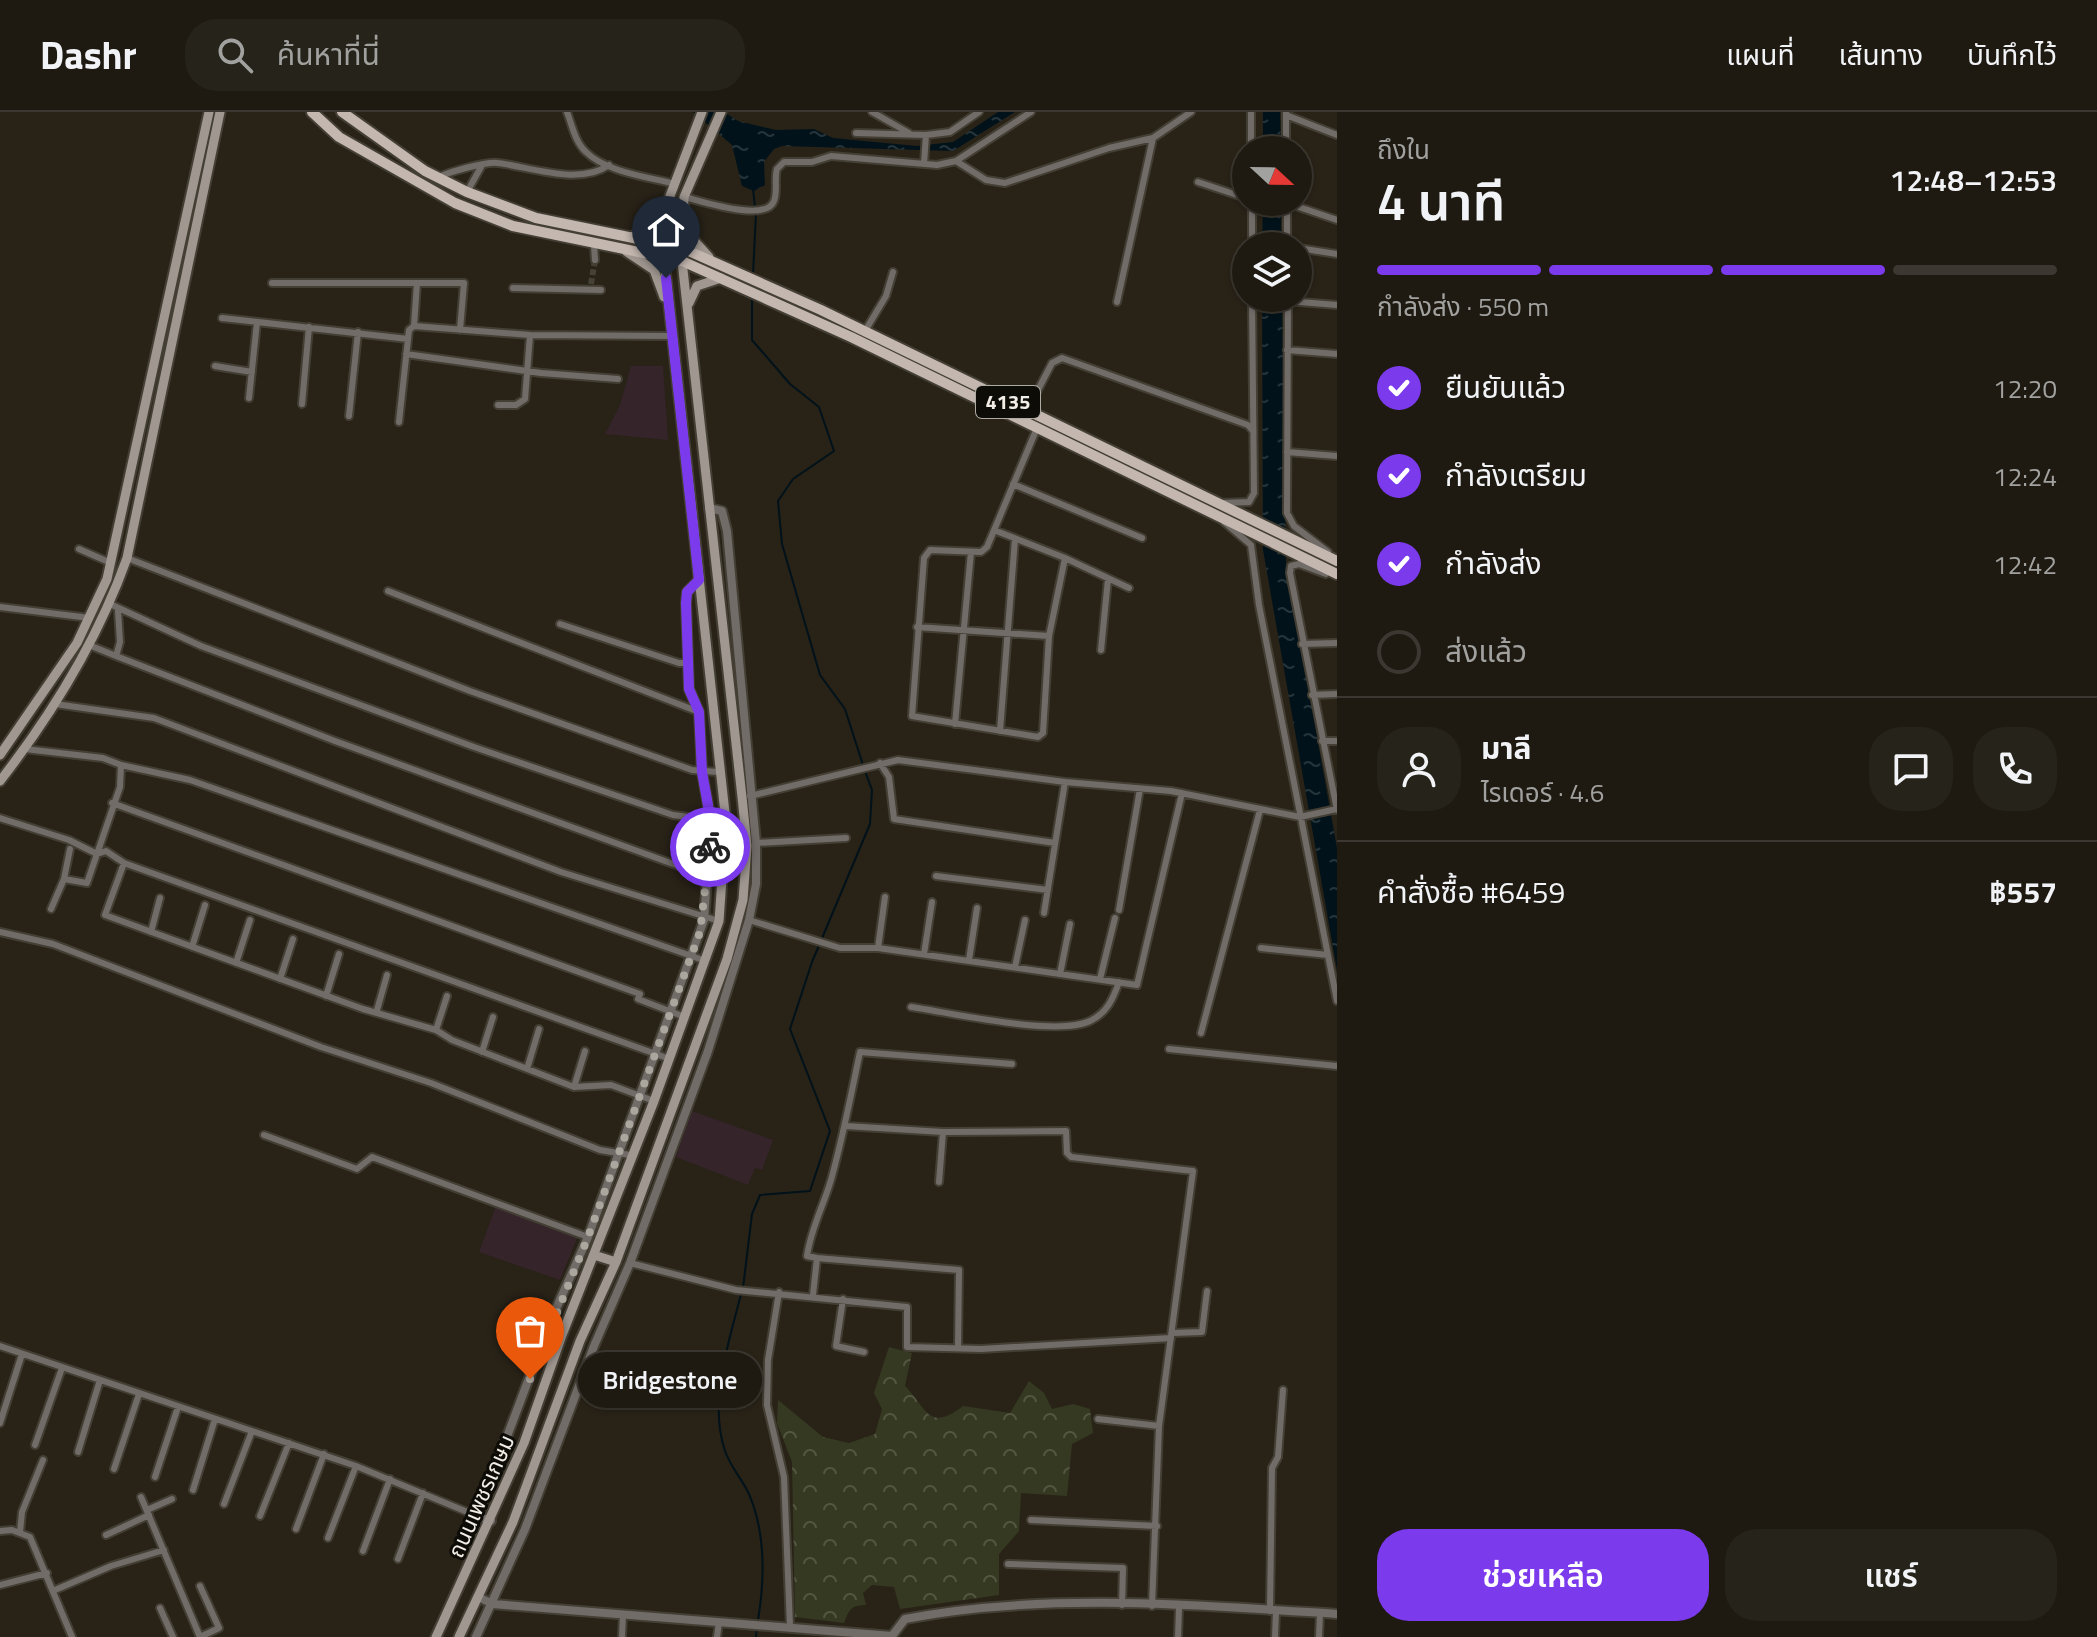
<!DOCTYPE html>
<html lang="th">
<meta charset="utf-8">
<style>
body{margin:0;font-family:"Titillium Web","Noto Sans Thai",sans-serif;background:#26231a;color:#f1f3f6;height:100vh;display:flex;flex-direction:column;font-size:30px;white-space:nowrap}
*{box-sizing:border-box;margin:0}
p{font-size:26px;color:#a1a19f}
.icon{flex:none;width:44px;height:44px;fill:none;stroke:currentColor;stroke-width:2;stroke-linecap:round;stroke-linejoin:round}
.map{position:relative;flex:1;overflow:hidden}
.drawer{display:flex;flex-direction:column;background:#1e1a11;width:760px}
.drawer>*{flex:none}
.needle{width:52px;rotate:112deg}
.buttons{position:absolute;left:1232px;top:24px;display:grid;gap:16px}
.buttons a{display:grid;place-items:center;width:80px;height:80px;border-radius:50%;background:#1e1a11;box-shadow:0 2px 6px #0004,0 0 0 2px #3c3831;font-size:40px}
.pin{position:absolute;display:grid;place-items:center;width:68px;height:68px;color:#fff;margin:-82px -34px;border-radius:50% 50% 50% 0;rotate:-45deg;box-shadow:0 0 8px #0007}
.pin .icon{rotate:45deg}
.courier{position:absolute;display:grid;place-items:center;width:80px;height:80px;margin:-40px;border:6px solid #7c3aed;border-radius:50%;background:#fff;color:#222;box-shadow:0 2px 10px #0007}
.bubble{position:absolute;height:56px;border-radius:28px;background:#1e1a11;box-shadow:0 2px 6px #0004,0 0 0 2px #3c3831;font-size:26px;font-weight:600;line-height:56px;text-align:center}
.overview em{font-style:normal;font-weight:600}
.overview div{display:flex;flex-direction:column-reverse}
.overview{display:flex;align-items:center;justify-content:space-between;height:136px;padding:0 40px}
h1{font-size:52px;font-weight:600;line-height:60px}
.bar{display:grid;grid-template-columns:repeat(4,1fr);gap:12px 8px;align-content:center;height:96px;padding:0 40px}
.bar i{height:10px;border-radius:6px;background:#3c3831}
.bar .on{background:#7c3aed}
.bar p{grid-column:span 4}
.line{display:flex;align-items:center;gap:20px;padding:0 40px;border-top:2px solid #3c3831}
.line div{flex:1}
.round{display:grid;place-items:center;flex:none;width:84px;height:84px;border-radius:32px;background:#26231a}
ol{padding:0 40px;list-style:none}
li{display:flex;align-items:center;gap:24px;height:88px}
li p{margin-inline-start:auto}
li .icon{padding:8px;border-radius:50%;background:#7c3aed;color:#fff;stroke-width:4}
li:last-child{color:#a1a19f}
li i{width:44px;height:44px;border:4px solid #3c3831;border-radius:50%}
.button{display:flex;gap:16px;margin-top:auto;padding:16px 40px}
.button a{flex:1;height:92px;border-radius:32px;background:#7c3aed;color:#fff;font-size:32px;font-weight:600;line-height:92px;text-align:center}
.button a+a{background:#26231a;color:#f1f3f6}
header{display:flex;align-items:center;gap:48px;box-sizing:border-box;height:112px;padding:0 40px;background:#1e1a11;border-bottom:2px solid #3c3831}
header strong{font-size:38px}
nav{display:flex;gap:44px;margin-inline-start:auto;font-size:28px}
.search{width:560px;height:72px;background:#26231a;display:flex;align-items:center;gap:20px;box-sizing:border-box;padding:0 28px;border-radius:32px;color:#a1a19f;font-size:30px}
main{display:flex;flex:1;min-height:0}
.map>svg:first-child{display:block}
</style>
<header>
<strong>Dashr</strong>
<div class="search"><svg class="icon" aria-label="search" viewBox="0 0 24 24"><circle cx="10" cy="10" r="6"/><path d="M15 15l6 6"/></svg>ค้นหาที่นี่</div>
<nav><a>แผนที่</a><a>เส้นทาง</a><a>บันทึกไว้</a></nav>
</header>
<main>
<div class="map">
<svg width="1337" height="1525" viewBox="0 0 1337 1525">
<defs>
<pattern id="forest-crowns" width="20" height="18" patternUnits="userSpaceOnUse" patternTransform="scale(2)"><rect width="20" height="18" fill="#353921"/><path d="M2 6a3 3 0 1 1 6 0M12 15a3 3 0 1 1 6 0" fill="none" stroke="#535641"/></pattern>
<pattern id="water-ripples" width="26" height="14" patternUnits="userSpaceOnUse" patternTransform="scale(2)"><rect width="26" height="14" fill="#01121a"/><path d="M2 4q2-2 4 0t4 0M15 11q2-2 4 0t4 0" fill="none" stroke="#26353b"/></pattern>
</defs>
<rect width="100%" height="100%" fill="#282217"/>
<path fill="#36242b" d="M631,254H663L668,328L605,322L620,293Z
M692,999L773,1028L762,1058L755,1056L748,1073L676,1045Z
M496,1094L578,1124L560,1168L479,1140Z"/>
<path fill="url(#forest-crowns)" d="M889,1235L912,1241L905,1274C927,1296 928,1321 963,1294L1010,1301L1029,1269L1044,1281L1052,1297L1073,1292L1090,1297L1093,1321L1072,1332L1067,1384L1021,1381L1019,1419L999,1442V1483L900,1497L894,1475L872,1473L863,1481L866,1493C851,1493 849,1498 844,1511L795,1505L792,1350L777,1311L778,1288L823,1325L849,1331L875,1322L882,1297L874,1281Z"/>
<path fill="url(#water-ripples)" d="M693,0H724L738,9L776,18L814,17L833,26L917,34L953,30L998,0H1015L953,39L782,34L774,37L764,50L765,73L754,79L742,74L732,33Z
M1263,0H1280L1281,38H1263Z
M1263,90H1281V134H1262Z
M1262,186H1282L1286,453L1337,736V858L1263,438Z"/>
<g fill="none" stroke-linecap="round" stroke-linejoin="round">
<path stroke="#01121a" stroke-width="2" d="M753,77L755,95
M753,163L756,101
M752,185V228L790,272L819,295L834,339L793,367L778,389L782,432L820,563L845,597L863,653
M743,1176L752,1102L760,1083L810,1079L830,1019L790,917L812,850L870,712L872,678L865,659
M741,1182C729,1231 708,1288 725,1339C730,1354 742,1367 749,1382C766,1422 765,1466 758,1508
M756,1525L757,1514"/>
<path stroke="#464136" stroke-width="6" stroke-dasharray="6 3" stroke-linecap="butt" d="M591,172L595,148"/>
<defs>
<path id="minor" d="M567,0C572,13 575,30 586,40C606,60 648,65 675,72
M872,0L909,21
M1251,0V38
M1286,0V38
M1286,3L1337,23
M856,21L926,23L950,20L979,0
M956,49L986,68L1005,71L1109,36L1153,26L1191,0
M924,52L926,23
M438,66C447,60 488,49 498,51C531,55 579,74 609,53
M1198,70L1246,86
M467,80L481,55
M684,85C702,89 766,111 774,89C778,79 774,67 777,57L784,50H812L831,44L937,53L956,49L1031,0
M1252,90V134
M1287,91L1337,108
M594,133L595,148
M1287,134V90
M1298,136L1337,142
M272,171H464L460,218
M513,176L601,178
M1288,186L1287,401L1294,414L1328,440
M1288,189L1337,193
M1117,190L1153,26
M222,206L408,227
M414,214L417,171
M865,219L886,184L893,160
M1287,238L1337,242
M406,242L541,261L618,267
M215,254L252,260
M249,286L257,210
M302,292L309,215
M498,293H516L525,287L530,223
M1027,299L1052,251L1062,246L1248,313L1252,318
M349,304L358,220
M399,310L409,218L414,214L530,223L672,224
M1287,340L1337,344
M1013,372L1142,426
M1222,391L1249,390L1254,381L1252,186
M1224,410L1251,433L1259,493L1337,889
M994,418L1065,446L1049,524L1043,621L1038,625L912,604L924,446L930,438L981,440L987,435L1037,316
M79,437L111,451
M127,446L470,579L692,658L718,660
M1065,446L1129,476
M1326,462L1299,452L1291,454L1290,461L1337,698
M388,479L699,600
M110,492L201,534L474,635L673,703L726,710
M0,495L90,506
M118,499L120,530L116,544L335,629L709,765
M560,512L679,551H689
M917,515L1049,524
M1302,532L1337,531
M89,533L116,544
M1101,538L1108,467
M1312,583L1337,582
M55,592L154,606L561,760L719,809
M955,612L971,440
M1000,619L1015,427
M1322,629H1337
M25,637L103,646L121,653L120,675L97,742L106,739L124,751L667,946
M880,651L889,665L894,707L1055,731
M121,653L190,668L703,848
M750,684L898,648L1065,670L1171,679L1300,705L1337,697
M112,691L640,882L638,887L685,905
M0,706L69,728L97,742L87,771L64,767
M756,731L846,726
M124,751L105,803L363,897L436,918L452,928L574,975L611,973L654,989
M936,764L1048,778
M51,797L64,767L70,737
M1119,798L1140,677
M1044,801L1065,670
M749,808L840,836H878L1137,873L1182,681
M0,820L53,832L321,935L431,971L600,1038L630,1043
M151,820L160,786
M192,835L205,793
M878,836L885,785
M1261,836L1328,843
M924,842L932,790
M969,848L977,796
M236,851L250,808
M1015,855L1025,808
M1060,862L1070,812
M280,867L293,827
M1100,867L1115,806
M326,884L339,842
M911,895C952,901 1057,925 1090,909C1107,901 1113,887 1119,870
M377,898L387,863
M436,918L447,884
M1201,921L1260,698
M1169,937L1337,954
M482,940L493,905
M527,957L539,917
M574,975L585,939
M846,1014L943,1020L1066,1019L1067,1041L1071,1045L1193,1059L1159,1314L1152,1494
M264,1023L357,1057L372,1045L588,1125
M939,1070L943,1020
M817,1146L959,1158L958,1235
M630,1151L736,1178L907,1195V1235L981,1237L1171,1226
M779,1180L768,1248L767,1293L784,1365L790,1514
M813,1183L817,1146L807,1144C811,1116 823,1095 831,1068C843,1025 851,983 860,940L1012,952
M843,1187L836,1234L864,1240
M1172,1221L1202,1220L1207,1179
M0,1234L356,1354L477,1404
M1098,1307L1159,1314
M0,1311L22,1242
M35,1333L62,1256
M78,1340L100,1268
M114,1357L139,1282
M155,1365L178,1295
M193,1378L215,1307
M141,1385L200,1525
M224,1392L252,1319
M147,1398L172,1387
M260,1404L289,1331
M1031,1408L1157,1414
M296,1417L324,1342
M0,1419L12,1418L30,1425L72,1525
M20,1420L22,1400L43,1348
M106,1423L149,1403
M328,1426L356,1354
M363,1439L390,1367
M398,1447L423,1381
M1008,1452L1123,1456L1122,1493
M0,1473L47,1461
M55,1478L111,1454L164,1438
M160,1496L173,1525
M1270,1499L1272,1356L1278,1345L1283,1278
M200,1525L219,1516L200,1474
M622,1525L623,1502
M717,1525L719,1510
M1178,1525L1179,1496
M1275,1525L1276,1499
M1319,1525L1320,1501"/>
<path id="tertiary" d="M491,1409L477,1404L551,1208L588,1125L704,808L711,710L702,660L699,600L689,577L686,491L687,480L699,468
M478,1485L493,1492L892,1524L905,1507C1042,1480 1198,1493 1337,1502
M476,1525L525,1417L594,1234L630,1151L708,939L749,808L756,772V731L727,419L722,399L709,396"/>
<path id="secondary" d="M687,104L690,124L709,145
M631,125L655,114L665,94
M627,140L654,158L664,185
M689,191L697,174L721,166
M0,643L77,531L107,467L209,0
M0,669C53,601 98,527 127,446L220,0
M594,1143L616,1150
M436,1525L524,1331L562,1223L654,989L719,809L726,710L662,130L670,84L702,0
M459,1525L513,1410L580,1229L616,1150L727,847L743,788L747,734L742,685L682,149L684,85L721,0"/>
<path id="primary" d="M312,0L339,25L455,91L513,114L682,149L851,225L1337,462
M342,0L425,59L467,80L536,106L682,136L821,198L1337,449"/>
</defs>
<use href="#minor" stroke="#443f34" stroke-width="10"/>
<use href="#tertiary" stroke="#443f34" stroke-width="12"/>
<use href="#secondary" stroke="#443f34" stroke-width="13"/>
<use href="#primary" stroke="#443f34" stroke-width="14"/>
<use href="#minor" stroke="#726c69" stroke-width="6"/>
<use href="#tertiary" stroke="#726c69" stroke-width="8"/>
<use href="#secondary" stroke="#a09791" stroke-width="9"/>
<use href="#primary" stroke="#c3b7af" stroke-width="10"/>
</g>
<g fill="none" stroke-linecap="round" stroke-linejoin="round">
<path stroke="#aba79e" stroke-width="8" stroke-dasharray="0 14.4" d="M530,1267L588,1125L700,820L710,735"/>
<path stroke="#7c3aed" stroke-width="10" d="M666,166L699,468L687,480L686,491L689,577L699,600L702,660L711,710L710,735"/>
</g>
<g text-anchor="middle" stroke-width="6" stroke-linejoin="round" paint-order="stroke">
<rect fill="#0e0c07" stroke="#aeaaa4" stroke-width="2" x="976" y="274" width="64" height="32" rx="6"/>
<g font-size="20" font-weight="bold" fill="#f2eee7">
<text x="1008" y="297">4135</text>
</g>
<g font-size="22" fill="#f2eee7" stroke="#0e0c07">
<text transform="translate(481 1384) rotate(-66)" y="8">ถนนเพชรเกษม</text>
</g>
</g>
</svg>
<div class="buttons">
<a><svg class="needle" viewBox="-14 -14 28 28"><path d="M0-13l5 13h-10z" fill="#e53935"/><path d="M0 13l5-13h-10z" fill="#a1a19f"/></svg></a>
<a><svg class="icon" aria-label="layers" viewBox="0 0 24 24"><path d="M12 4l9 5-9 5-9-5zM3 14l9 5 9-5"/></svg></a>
</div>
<div class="pin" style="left:530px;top:1267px;background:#ea580c"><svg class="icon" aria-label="bag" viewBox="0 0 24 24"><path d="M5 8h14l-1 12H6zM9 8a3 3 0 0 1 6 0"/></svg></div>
<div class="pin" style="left:666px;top:166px;background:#1f2937"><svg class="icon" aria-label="home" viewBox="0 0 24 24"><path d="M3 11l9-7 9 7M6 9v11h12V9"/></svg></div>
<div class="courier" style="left:710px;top:735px"><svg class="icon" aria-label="bike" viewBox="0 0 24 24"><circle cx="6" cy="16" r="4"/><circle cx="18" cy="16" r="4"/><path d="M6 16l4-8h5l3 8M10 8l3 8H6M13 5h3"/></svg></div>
<div class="bubble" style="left:578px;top:1240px;width:184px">Bridgestone</div>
</div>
<section class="drawer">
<div class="overview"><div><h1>4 นาที</h1><p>ถึงใน</p></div><em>12:48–12:53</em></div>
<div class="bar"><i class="on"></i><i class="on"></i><i class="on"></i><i></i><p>กำลังส่ง · 550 m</p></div>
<ol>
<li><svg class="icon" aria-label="check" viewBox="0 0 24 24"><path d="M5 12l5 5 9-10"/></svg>ยืนยันแล้ว<p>12:20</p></li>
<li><svg class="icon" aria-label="check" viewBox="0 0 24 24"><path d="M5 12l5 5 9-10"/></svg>กำลังเตรียม<p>12:24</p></li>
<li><svg class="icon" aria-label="check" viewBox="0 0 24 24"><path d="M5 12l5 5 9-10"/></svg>กำลังส่ง<p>12:42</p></li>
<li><i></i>ส่งแล้ว</li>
</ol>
<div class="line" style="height:144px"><a class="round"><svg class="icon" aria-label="person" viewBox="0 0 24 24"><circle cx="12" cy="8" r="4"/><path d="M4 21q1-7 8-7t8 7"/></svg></a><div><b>มาลี</b><p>ไรเดอร์ · 4.6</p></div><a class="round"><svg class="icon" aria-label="chat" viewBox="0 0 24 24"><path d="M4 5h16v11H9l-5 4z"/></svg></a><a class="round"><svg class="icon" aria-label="phone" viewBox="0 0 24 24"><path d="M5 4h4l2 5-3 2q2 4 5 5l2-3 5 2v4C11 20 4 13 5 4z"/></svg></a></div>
<div class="line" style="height:104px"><div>คำสั่งซื้อ #6459</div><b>฿557</b></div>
<div class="button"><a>ช่วยเหลือ</a><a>แชร์</a></div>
</section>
</main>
